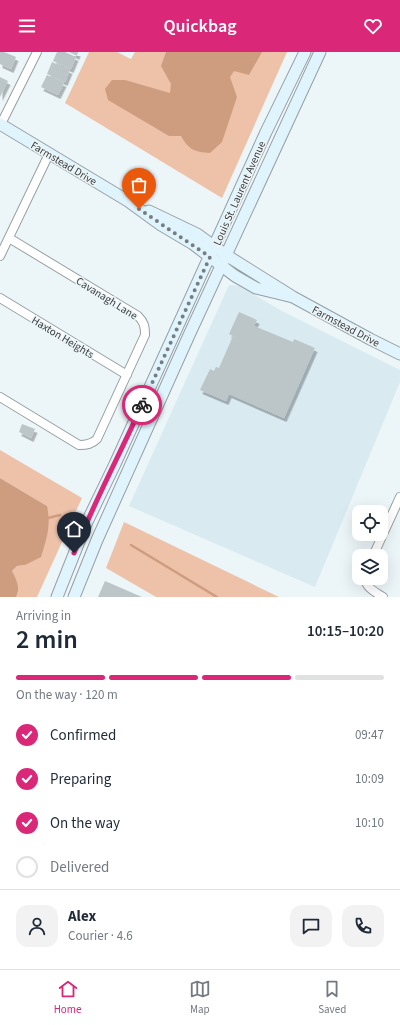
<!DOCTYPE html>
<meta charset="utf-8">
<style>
body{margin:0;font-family:"Source Sans 3",sans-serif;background:#f2f2f3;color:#1f2937;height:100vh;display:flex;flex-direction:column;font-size:15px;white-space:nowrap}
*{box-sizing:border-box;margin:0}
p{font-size:13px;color:#747a83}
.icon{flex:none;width:22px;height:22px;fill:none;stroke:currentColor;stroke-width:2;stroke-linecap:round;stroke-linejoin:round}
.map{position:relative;height:545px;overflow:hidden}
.panel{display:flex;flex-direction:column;background:#fff;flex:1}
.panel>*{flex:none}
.controls{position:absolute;left:352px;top:453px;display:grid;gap:8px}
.controls a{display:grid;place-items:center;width:36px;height:36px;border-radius:8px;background:#fff;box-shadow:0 4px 16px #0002;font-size:20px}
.pin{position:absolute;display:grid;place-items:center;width:34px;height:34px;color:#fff;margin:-41px -17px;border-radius:50% 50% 50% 0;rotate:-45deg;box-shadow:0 0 4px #0007}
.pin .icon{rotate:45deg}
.courier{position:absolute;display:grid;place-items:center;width:40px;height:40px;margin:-20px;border:3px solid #db2777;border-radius:50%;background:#fff;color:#222;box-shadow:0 1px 5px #0007}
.overview em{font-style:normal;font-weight:600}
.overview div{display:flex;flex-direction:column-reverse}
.overview{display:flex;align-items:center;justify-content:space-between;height:68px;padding:0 16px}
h1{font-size:26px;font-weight:600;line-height:30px}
.bar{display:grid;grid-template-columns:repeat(4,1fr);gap:6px 4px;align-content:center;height:48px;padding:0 16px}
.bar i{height:5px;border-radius:3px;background:#e0e1e3}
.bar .active{background:#db2777}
.bar p{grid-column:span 4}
.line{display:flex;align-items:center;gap:10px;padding:0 16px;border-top:1px solid #e0e1e3}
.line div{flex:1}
.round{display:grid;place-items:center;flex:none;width:42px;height:42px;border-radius:12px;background:#f2f2f3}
ol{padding:0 16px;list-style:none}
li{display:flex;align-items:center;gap:12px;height:44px}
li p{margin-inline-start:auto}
li .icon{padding:4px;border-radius:50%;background:#db2777;color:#fff;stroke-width:4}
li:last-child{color:#747a83}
li i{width:22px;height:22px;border:2px solid #e0e1e3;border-radius:50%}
header{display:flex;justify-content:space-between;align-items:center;height:52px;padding:0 16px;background:#db2777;color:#fff;font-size:18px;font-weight:600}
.tab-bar{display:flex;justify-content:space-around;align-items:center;height:56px;border-top:1px solid #e0e1e3;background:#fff;font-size:11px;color:#747a83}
.tab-bar a{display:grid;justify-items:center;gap:2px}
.tab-bar .active{color:#db2777}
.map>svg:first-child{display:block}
</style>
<header><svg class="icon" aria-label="menu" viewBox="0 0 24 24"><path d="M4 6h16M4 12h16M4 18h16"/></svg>Quickbag<svg class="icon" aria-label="heart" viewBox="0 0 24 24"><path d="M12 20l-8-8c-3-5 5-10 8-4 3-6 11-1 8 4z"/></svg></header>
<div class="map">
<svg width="400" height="545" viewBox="0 0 400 545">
<defs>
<filter id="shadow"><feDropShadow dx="2.5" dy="4" stdDeviation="0" flood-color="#0004"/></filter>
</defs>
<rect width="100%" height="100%" fill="#ecf5f8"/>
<path fill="#d9eaf1" d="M229,233L240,234L280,258L400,318V330L315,535L129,454Z"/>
<path fill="#eec2a9" d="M89,0H117L131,7L135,0H287L222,146L65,51Z
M0,398L82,446L37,545H16L18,541L12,519L17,514L25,513L47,454L0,426Z
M124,470L279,545H156L106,516Z"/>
<path fill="#ce9d80" d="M166,0H262L249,23L234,19L230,25L237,45L222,90L210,101C195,100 189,98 181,84H169L108,48L105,37L112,28H125L170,41L171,32L161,14Z
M0,426L47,454C51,474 47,486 41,505L25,513L17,514L12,519C16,527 21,536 16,545H0Z"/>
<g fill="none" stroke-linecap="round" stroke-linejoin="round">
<path stroke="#ce9d80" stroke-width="2.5" d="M48,466L60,463
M131,493L217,545"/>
</g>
<path fill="#bcc5c8" filter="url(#shadow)" d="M0,0H4L16,5L11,17L0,12Z
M57,0H65L76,5L71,17L53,9Z
M69,0H78L77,4Z
M52,10L70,18L65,30L47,22Z
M47,23L64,31L58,43L41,35Z
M0,25L8,29L0,45Z
M239,260L257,268L254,274L293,290L294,287L315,296L284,366L229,342L226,349L200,338L210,317L214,319L216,315L219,316L233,284L229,282Z
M22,372L35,377L31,386L19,380Z
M105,529L142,545H98Z"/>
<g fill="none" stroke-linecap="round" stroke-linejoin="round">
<defs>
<path id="street" d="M0,74L37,0
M0,204L49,102
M0,246L127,323
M0,345L79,393C87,393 92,392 97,387L145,283C145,274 144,270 138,264L9,186
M373,504L400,445
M365,526C366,536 375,540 383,545"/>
<path id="secondary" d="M0,72L128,149L161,173L193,192L235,224L256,236L293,245
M149,159L197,182L226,203L293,245L370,287L400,302
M57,545L86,472L115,412L266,80L305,0
M74,545L97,488L190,281L320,0"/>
</defs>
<use href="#street" stroke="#979fa3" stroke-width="10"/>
<use href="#secondary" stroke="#979fa3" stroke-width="13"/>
<use href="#street" stroke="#fff" stroke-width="8"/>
<use href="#secondary" stroke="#dff4fd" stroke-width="11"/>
</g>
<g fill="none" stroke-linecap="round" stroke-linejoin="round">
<path stroke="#787d80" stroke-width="4" stroke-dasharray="0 7.2" d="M139,157L210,205L142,353"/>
<path stroke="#db2777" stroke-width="5" d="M74,501C94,450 120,402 142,353"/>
</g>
<g text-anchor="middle" stroke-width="3" stroke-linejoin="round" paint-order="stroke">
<g font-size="11" fill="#3a3d3f" stroke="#ecf5f8">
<text transform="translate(64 111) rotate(31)" y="4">Farmstead Drive</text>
<text transform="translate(239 141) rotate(-66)" y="4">Louis St. Laurent Avenue</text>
<text transform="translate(107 246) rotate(32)" y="4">Cavanagh Lane</text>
<text transform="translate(346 274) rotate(28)" y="4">Farmstead Drive</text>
<text transform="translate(63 285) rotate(31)" y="4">Haxton Heights</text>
</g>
</g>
</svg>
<div class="controls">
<a><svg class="icon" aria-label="locate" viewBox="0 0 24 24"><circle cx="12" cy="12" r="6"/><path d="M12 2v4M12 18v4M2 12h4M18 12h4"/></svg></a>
<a><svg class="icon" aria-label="layers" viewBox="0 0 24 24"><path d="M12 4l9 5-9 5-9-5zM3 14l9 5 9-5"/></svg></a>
</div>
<div class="pin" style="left:139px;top:157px;background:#ea580c"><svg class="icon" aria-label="bag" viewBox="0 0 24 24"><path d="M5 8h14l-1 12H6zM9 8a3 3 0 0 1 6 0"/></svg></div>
<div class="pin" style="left:74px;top:501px;background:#1f2937"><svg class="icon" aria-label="home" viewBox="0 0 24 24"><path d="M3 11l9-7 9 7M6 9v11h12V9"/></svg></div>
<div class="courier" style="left:142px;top:353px"><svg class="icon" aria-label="bike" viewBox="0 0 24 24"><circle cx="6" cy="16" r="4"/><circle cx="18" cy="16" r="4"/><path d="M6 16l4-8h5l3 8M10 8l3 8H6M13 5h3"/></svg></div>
</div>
<section class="panel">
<div class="overview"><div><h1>2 min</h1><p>Arriving in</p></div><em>10:15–10:20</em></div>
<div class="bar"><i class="active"></i><i class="active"></i><i class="active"></i><i></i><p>On the way · 120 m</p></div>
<ol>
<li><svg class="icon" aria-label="check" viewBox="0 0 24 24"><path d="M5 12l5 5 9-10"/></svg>Confirmed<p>09:47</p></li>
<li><svg class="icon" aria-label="check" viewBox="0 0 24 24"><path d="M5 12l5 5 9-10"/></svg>Preparing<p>10:09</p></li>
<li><svg class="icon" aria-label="check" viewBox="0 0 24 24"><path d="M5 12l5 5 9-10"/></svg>On the way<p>10:10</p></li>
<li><i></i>Delivered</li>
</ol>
<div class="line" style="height:72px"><a class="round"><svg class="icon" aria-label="person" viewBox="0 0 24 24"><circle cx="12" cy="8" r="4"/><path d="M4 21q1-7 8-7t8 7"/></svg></a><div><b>Alex</b><p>Courier · 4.6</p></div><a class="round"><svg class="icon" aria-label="chat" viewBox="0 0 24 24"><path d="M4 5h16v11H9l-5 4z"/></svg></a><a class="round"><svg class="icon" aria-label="phone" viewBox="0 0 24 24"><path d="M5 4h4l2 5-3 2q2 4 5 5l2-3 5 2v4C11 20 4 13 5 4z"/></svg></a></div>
</section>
<nav class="tab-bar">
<a class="active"><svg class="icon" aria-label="home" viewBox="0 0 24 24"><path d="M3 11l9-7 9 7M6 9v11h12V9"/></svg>Home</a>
<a><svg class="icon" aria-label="map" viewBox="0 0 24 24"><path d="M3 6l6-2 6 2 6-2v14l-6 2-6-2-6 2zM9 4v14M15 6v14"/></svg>Map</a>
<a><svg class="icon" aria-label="saved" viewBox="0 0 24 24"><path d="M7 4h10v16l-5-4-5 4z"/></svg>Saved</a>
</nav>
